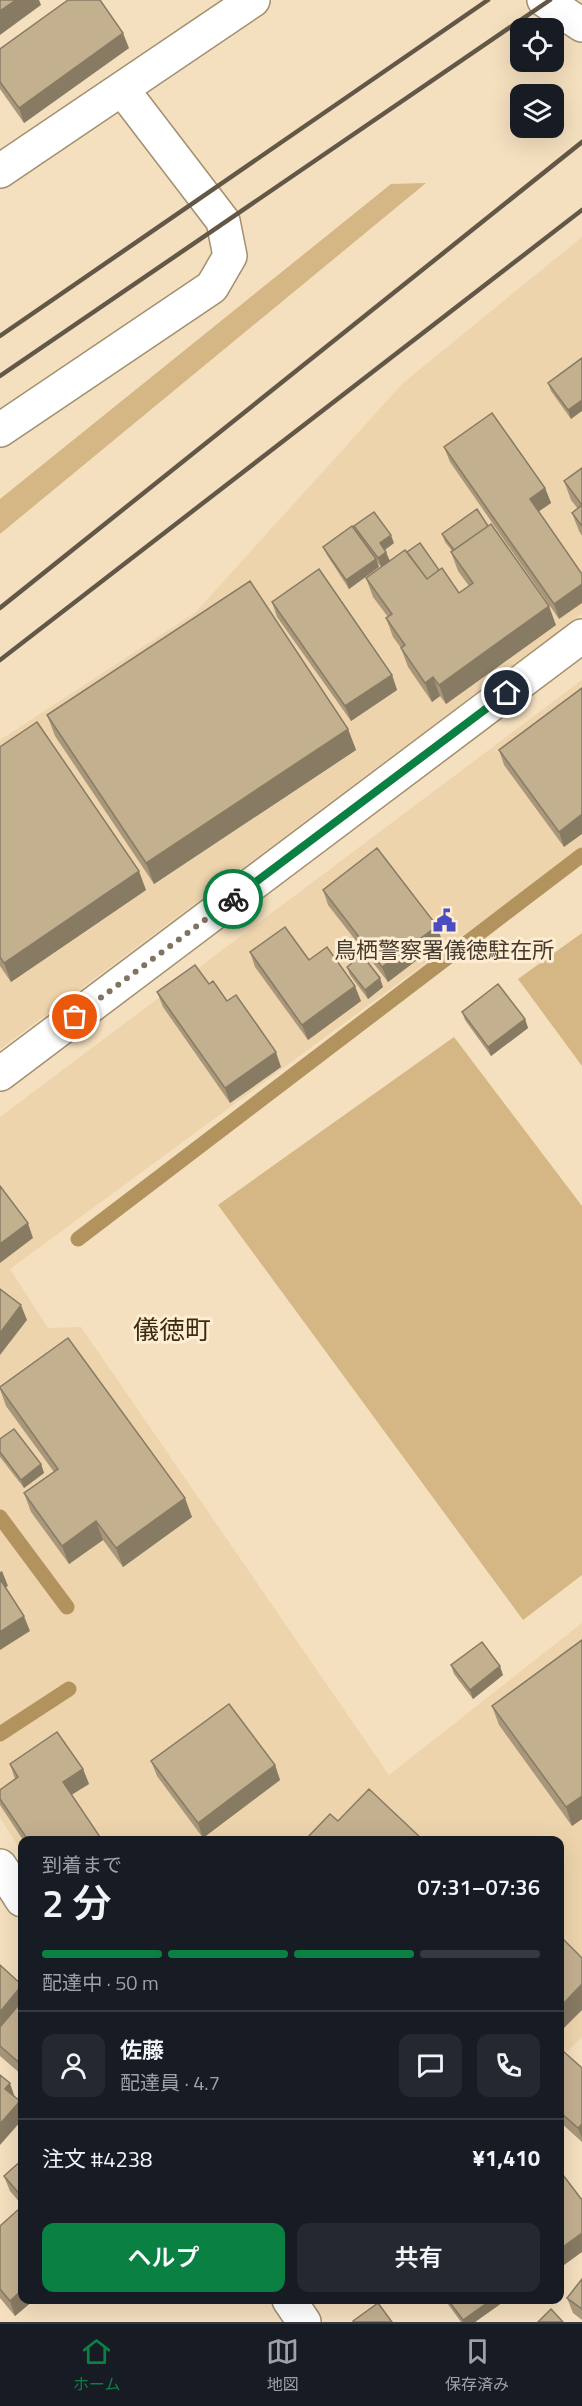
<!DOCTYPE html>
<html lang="ja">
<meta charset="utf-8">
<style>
body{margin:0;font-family:"Titillium Web","Noto Sans JP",sans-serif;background:#242831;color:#f1f3f6;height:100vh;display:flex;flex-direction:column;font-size:22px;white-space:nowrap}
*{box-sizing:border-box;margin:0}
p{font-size:20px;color:#9ea1a6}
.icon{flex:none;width:33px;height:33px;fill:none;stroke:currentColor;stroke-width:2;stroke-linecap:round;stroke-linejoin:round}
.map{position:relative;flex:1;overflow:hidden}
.sheet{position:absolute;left:18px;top:1836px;width:546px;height:468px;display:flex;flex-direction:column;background:#171b24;border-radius:12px;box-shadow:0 6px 24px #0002}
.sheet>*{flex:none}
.fabs{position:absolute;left:510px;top:18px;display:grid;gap:12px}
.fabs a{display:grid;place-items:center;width:54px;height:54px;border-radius:12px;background:#171b24;box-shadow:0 6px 24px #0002;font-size:30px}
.pin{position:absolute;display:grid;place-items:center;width:51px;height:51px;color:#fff;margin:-26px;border:3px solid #fff;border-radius:50%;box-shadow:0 2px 6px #0007}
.courier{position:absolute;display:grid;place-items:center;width:60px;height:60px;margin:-30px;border:4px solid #0b8043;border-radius:50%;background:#fff;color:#222;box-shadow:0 2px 8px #0007}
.summary em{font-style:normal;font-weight:600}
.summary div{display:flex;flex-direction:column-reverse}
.summary{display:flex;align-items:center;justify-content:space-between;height:102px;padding:0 24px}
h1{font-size:39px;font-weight:600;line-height:45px}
.bar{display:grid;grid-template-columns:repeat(4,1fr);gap:9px 6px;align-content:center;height:72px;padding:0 24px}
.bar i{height:8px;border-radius:4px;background:#363941}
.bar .current{background:#0b8043}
.bar p{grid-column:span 4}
.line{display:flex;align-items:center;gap:15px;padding:0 24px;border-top:2px solid #363941}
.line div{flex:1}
.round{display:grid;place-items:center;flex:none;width:63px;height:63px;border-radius:12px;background:#242831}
.primary-button{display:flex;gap:12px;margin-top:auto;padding:12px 24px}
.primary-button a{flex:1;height:69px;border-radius:12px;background:#0b8043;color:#fff;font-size:24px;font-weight:600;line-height:69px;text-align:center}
.primary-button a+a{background:#242831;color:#f1f3f6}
.dock{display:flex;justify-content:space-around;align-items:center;height:84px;border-top:2px solid #363941;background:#171b24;font-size:16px;color:#9ea1a6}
.dock a{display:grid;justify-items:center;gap:3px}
.dock .current{color:#0b8043}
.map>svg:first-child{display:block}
</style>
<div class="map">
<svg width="582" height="2322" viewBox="0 0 582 2322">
<rect width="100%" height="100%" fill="#f4dfbe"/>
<path fill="#edd4ac" d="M582,237V614L0,1049V740L196,612L403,383Z
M582,680V848L10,1269L48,1328L81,1327L389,1775L582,1623V2037L560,2059V1840H22V1852L0,1818V1117Z"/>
<path fill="#d5b786" d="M426,183L0,534V499L391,184Z
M582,933V1066L518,979Z
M454,1037L582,1206V1575L523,1620L218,1205Z"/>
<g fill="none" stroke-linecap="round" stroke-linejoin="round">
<path stroke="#b2935e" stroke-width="15" d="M78,1239L582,855
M0,1517L67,1607
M0,1734L69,1689"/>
<defs>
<path id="minor" d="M544,0L582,25
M0,171L253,0
M0,430L212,287L230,256L223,221L122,89"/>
<path id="secondary" d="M0,1074L582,636
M0,1866L22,1900
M289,2300L304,2322"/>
</defs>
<use href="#minor" stroke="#a28f6f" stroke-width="36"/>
<use href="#secondary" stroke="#a28f6f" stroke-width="36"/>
<use href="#minor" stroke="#fff" stroke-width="33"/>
<use href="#secondary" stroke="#fff" stroke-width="33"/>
<path stroke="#635848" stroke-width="4.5" d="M0,336L488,0
M0,376L550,0
M0,608L582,142
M0,660L582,210"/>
</g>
<path fill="#a8977b" d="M129,48L24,123L0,89V49Z
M582,358L571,419L551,391L548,383Z
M444,447L545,488L551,503L539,511L559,619L450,462Z
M582,468V536L579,531L572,513L578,509L571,500L564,481Z
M354,526L394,543L385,550L381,567L377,562L379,567L349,589L327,555L323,547L356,531Z
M442,534L556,625L446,704L440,696L432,702L408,667L401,648L393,637L386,618L388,617L373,597L366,578L407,552L439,570L459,593L469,586L458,571L451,552L452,551L445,542Z
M272,602L392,675L397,690L351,721L277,617Z
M582,688L564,847L504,765L499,750Z
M47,715L348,729L356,750L154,884L55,736Z
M0,747L146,890L11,982L0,966Z
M323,890L437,926L442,941L388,982L328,905Z
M250,952L309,960L361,1001L308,1040L255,967Z
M347,967L383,987L368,999L350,975Z
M209,984L227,1001L281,1067L230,1103L163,1007L157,992Z
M462,1012L525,1019L528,1028L491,1056L465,1020Z
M0,1389L192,1517L123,1567L103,1540L69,1564L31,1512L24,1493L54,1472L6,1406Z
M0,1439L41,1464L44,1473L24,1488L0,1457Z
M582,1640V1819L572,1826L499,1725L492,1706Z
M451,1665L503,1675L473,1699L454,1674Z
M151,1761L275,1765L280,1780L203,1838L157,1776Z
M10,1764L83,1769L89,1784L71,1795L102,1840H23L0,1805V1790L15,1779Z
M0,1965L22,1985V2075L0,2056Z
M560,2056L582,2068V2142L560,2122Z
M22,2160V2205L10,2191L4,2176Z
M0,2226L22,2300H34L15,2316L0,2298Z
M582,2279V2320L573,2313L567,2298Z
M445,2300H506L475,2322H461Z"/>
<path fill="#887b64" d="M16,0H39L41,5L0,35V11Z
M123,33L129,48L24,123L19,108Z
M582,400V411L571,419L568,410Z
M545,488L551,503L535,514L530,499Z
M391,535L394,543L383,551L380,543Z
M386,552L390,561L381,567L378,558Z
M376,559L379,567L349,589L346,580Z
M582,584V603L559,619L554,604Z
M549,606L556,625L446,704L439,685Z
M392,675L397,690L351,721L345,706Z
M433,677L440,696L432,702L425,683Z
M348,729L356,750L154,884L146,863Z
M582,814V834L564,847L559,832Z
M139,871L146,890L11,982L4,963Z
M437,926L442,941L388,982L382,967Z
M380,978L383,987L368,999L365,990Z
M355,986L361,1001L308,1040L302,1025Z
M525,1019L528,1028L491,1056L488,1047Z
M276,1052L281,1067L230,1103L225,1088Z
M28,1223L33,1238L0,1263V1244Z
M21,1305L27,1320L0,1355V1333Z
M41,1464L44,1473L24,1488L21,1480Z
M185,1498L192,1517L123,1567L116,1548Z
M96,1521L103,1540L69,1564L62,1546Z
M2,1571L8,1586L2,1589L0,1583V1572Z
M24,1616L30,1631L0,1650V1632Z
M500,1666L503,1675L473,1699L470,1690Z
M275,1765L280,1780L203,1838L198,1823Z
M83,1769L89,1784L68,1797L63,1782Z
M582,1796V1819L572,1826L566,1807Z
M582,1984V2010L560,2032V2007Z
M22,1986V2008L0,2033V2012Z
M10,2083L15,2098L5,2089Z
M20,2101L22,2108V2120L0,2145V2124Z
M582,2124V2138L578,2128Z
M582,2233V2252L560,2268V2249Z
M22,2290V2300H34L15,2316L10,2301Z
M491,2300H506L475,2322H463V2320Z"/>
<path fill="#c3b08f" stroke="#887b64" stroke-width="1.5" d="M0,0H16L0,11Z
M68,0H100L123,33L19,108L0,82V49Z
M582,358V400L568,410L548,383Z
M492,413L545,488L530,499L582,574V584L554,604L444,447Z
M582,468V505L564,481Z
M582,505V526L572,513Z
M477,509L488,526L454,550L442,534Z
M374,512L391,535L380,543L386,552L378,558L354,526Z
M491,524L549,606L439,685L433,677L425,683L401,648L405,645L386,618L392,614L366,578L405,550L427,579L442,568L459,593L473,583L451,552Z
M352,526L376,559L346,580L323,547Z
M420,543L439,570L427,579L407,552Z
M319,569L392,675L345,706L272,602Z
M250,581L348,729L146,863L47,715Z
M582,688V814L559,832L499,750Z
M37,722L139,871L4,963L0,957V747Z
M377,848L437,926L382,967L323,890Z
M285,927L309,960L327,947L355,986L302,1025L250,952Z
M362,955L380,978L365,990L347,967Z
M195,965L209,984L213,981L227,1001L236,995L276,1052L225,1088L157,992Z
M498,984L525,1019L488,1047L462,1012Z
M0,1186L28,1223L0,1244Z
M0,1289L21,1305L0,1333Z
M68,1338L185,1498L116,1548L96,1521L62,1546L24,1493L58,1469L0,1388V1387Z
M14,1429L41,1464L21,1480L0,1452V1439Z
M0,1579L24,1616L0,1632Z
M582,1640V1796L566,1807L492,1706Z
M482,1642L500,1666L470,1690L451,1665Z
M229,1704L275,1765L198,1823L151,1761Z
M57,1732L83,1769L63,1782L102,1840H28L0,1799V1790L18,1777L10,1764Z
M369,1789L423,1840H312L308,1837L330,1814L338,1821Z
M560,1936L582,1958V1984L560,2007Z
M0,1965L22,1985L0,2012Z
M22,2001V2065L0,2046V2027Z
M563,2051L582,2068V2124L578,2128L560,2112V2056Z
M0,2075L10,2083L5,2089L20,2101L0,2124Z
M22,2160V2197L4,2176Z
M563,2175L582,2200V2233L560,2249V2177Z
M19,2209L22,2213V2290L10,2301L0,2289V2226Z
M582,2279V2309L567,2298Z
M448,2300H491L463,2320Z
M378,2303L392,2322H354L353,2321Z
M551,2309L563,2322H538Z"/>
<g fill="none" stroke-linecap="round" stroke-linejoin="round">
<path stroke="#807460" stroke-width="6" stroke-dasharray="0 10.8" d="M75,1017L233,899"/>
<path stroke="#0b8043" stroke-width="8" d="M233,899L507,693"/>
</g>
<defs>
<symbol id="civic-bare" viewBox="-9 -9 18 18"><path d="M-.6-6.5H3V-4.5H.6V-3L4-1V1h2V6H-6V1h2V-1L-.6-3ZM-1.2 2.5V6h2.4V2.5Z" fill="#4c4cc2" stroke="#feedd2" stroke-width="2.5" paint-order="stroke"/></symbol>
</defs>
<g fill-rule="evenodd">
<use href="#civic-bare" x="428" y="904" width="33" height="33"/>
</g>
<g text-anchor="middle" stroke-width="6" stroke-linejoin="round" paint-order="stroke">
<g font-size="22" fill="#423a2d" stroke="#feedd2">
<text x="444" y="958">鳥栖警察署儀徳駐在所</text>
</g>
<g font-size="26" fill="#3c2c0f" stroke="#feedd2">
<text x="172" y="1339">儀徳町</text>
</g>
</g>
</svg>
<div class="fabs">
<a><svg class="icon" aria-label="locate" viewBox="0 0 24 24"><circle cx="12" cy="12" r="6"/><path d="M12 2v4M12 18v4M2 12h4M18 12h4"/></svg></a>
<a><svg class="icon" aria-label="layers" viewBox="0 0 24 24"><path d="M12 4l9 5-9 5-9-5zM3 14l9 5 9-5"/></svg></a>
</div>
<div class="pin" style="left:75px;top:1017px;background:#ea580c"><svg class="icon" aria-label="bag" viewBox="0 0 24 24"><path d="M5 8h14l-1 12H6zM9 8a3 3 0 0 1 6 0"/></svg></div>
<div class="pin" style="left:507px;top:693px;background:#1f2937"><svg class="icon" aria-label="home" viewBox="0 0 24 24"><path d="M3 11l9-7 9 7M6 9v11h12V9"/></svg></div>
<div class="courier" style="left:233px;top:899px"><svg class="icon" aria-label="bike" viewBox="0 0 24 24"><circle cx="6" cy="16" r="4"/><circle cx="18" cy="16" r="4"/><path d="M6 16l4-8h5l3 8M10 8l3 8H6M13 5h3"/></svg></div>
<section class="sheet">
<div class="summary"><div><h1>2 分</h1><p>到着まで</p></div><em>07:31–07:36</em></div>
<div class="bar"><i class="current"></i><i class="current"></i><i class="current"></i><i></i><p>配達中 · 50 m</p></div>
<div class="line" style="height:108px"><a class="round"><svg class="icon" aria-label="person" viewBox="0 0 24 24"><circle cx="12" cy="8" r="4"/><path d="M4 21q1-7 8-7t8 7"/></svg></a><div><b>佐藤</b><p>配達員 · 4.7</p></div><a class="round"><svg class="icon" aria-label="chat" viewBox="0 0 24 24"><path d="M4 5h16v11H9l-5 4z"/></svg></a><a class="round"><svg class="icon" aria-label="phone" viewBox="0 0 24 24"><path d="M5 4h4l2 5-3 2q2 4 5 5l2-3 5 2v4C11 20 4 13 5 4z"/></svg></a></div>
<div class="line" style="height:78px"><div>注文 #4238</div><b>¥1,410</b></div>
<div class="primary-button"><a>ヘルプ</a><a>共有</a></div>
</section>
</div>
<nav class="dock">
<a class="current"><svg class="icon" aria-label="home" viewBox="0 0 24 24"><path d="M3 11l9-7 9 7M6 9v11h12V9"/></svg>ホーム</a>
<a><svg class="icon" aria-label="map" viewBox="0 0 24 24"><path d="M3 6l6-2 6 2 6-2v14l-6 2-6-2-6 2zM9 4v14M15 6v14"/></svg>地図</a>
<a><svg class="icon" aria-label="saved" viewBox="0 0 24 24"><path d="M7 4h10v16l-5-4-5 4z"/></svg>保存済み</a>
</nav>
